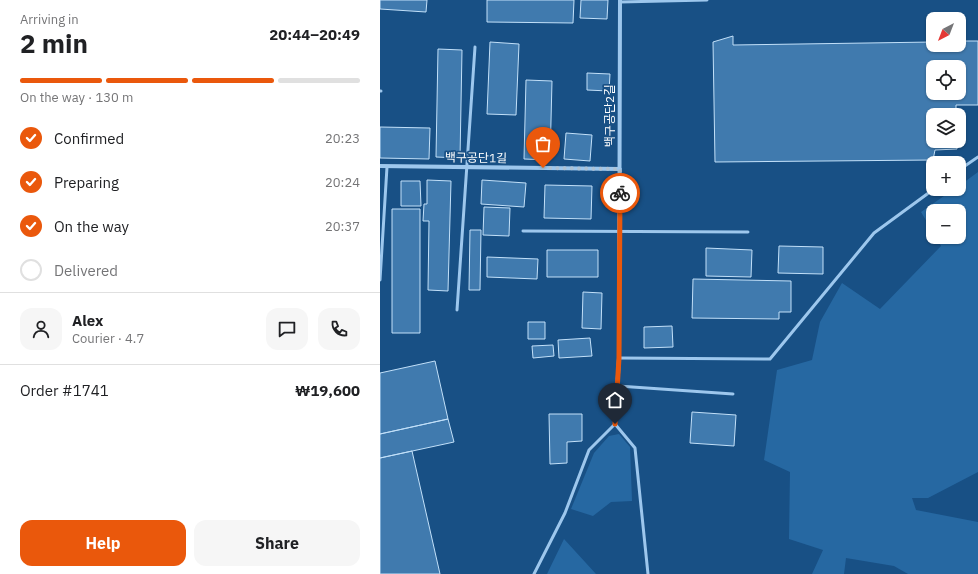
<!DOCTYPE html>
<meta charset="utf-8">
<style>
body{margin:0;font-family:"IBM Plex Sans","Noto Sans KR",sans-serif;background:#f6f6f6;color:#202124;height:100vh;display:flex;flex-direction:column;font-size:15px;white-space:nowrap}
*{box-sizing:border-box;margin:0}
p{font-size:13px;color:#757577}
.icon{flex:none;width:22px;height:22px;fill:none;stroke:currentColor;stroke-width:2;stroke-linecap:round;stroke-linejoin:round}
.map{position:relative;flex:1;overflow:hidden}
.panel{display:flex;flex-direction:column;background:#fff;width:380px}
.panel>*{flex:none}
.needle{width:26px;rotate:222deg}
.controls{position:absolute;left:546px;top:12px;display:grid;gap:8px}
.controls a{display:grid;place-items:center;width:40px;height:40px;border-radius:8px;background:#fff;box-shadow:0 1px 3px #0004;font-size:20px}
.pin{position:absolute;display:grid;place-items:center;width:34px;height:34px;color:#fff;margin:-41px -17px;border-radius:50% 50% 50% 0;rotate:-45deg;box-shadow:0 0 4px #0007}
.pin .icon{rotate:45deg}
.courier{position:absolute;display:grid;place-items:center;width:40px;height:40px;margin:-20px;border:3px solid #ea580c;border-radius:50%;background:#fff;color:#222;box-shadow:0 1px 5px #0007}
.headline em{font-style:normal;font-weight:700}
.headline div{display:flex;flex-direction:column-reverse}
.headline{display:flex;align-items:center;justify-content:space-between;height:68px;padding:0 20px}
h1{font-size:26px;font-weight:700;line-height:30px}
.bar{display:grid;grid-template-columns:repeat(4,1fr);gap:6px 4px;align-content:center;height:48px;padding:0 20px}
.bar i{height:5px;border-radius:3px;background:#e0e0e0}
.bar .selected{background:#ea580c}
.bar p{grid-column:span 4}
.line{display:flex;align-items:center;gap:10px;padding:0 20px;border-top:1px solid #e0e0e0}
.line div{flex:1}
.round{display:grid;place-items:center;flex:none;width:42px;height:42px;border-radius:12px;background:#f6f6f6}
ol{padding:0 20px;list-style:none}
li{display:flex;align-items:center;gap:12px;height:44px}
li p{margin-inline-start:auto}
li .icon{padding:4px;border-radius:50%;background:#ea580c;color:#fff;stroke-width:4}
li:last-child{color:#757577}
li i{width:22px;height:22px;border:2px solid #e0e0e0;border-radius:50%}
.action{display:flex;gap:8px;margin-top:auto;padding:8px 20px}
.action a{flex:1;height:46px;border-radius:12px;background:#ea580c;color:#fff;font-size:16px;font-weight:700;line-height:46px;text-align:center}
.action a+a{background:#f6f6f6;color:#202124}
main{display:flex;flex:1;min-height:0}
.map>svg:first-child{display:block}
</style>
<main>
<section class="panel">
<div class="headline"><div><h1>2 min</h1><p>Arriving in</p></div><em>20:44–20:49</em></div>
<div class="bar"><i class="selected"></i><i class="selected"></i><i class="selected"></i><i></i><p>On the way · 130 m</p></div>
<ol>
<li><svg class="icon" aria-label="check" viewBox="0 0 24 24"><path d="M5 12l5 5 9-10"/></svg>Confirmed<p>20:23</p></li>
<li><svg class="icon" aria-label="check" viewBox="0 0 24 24"><path d="M5 12l5 5 9-10"/></svg>Preparing<p>20:24</p></li>
<li><svg class="icon" aria-label="check" viewBox="0 0 24 24"><path d="M5 12l5 5 9-10"/></svg>On the way<p>20:37</p></li>
<li><i></i>Delivered</li>
</ol>
<div class="line" style="height:72px"><a class="round"><svg class="icon" aria-label="person" viewBox="0 0 24 24"><circle cx="12" cy="8" r="4"/><path d="M4 21q1-7 8-7t8 7"/></svg></a><div><b>Alex</b><p>Courier · 4.7</p></div><a class="round"><svg class="icon" aria-label="chat" viewBox="0 0 24 24"><path d="M4 5h16v11H9l-5 4z"/></svg></a><a class="round"><svg class="icon" aria-label="phone" viewBox="0 0 24 24"><path d="M5 4h4l2 5-3 2q2 4 5 5l2-3 5 2v4C11 20 4 13 5 4z"/></svg></a></div>
<div class="line" style="height:52px"><div>Order #1741</div><b>₩19,600</b></div>
<div class="action"><a>Help</a><a>Share</a></div>
</section>
<div class="map">
<svg width="598" height="574" viewBox="0 0 598 574">
<rect width="100%" height="100%" fill="#185085"/>
<path fill="#2668a2" d="M598,172V472L548,498H532L536,510L598,522V574H528L514,566L466,558L464,574H432L443,550L409,539L410,472L384,460L397,370L432,360L440,322L462,283L500,309L561,246L556,237H579V211H553V232L541,212L574,189H579V186Z
M239,434L250,447L252,501L231,502L213,516L191,509L214,453L229,436Z
M184,539L216,574H167Z"/>
<path fill="#407aae" stroke="#c2e0f9" fill-rule="evenodd" d="M0,0H47L46,12L0,9Z
M107,0H194L193,23L107,22Z
M201,0H228L227,19L200,18Z
M353,36V45L553,42V45H579V41H598V105H576V115H553V141H577V149L555,150L553,160L335,162L333,42ZM553,67H579V93H553Z
M110,42L139,44L136,115L107,114Z
M58,49L82,50L80,158L56,157Z
M207,73L230,74L229,91L207,90Z
M146,80L172,81L170,160L144,159Z
M0,127L50,128L49,159L0,158Z
M186,133L212,135L210,161L184,159Z
M47,180L71,181L68,291L48,290L49,221H43L44,204H47Z
M102,180L146,183L144,207L101,204Z
M21,181H40L41,206H21Z
M165,185L212,186L211,219L164,218Z
M104,207L130,208L129,236L103,235Z
M12,209H40V333H12Z
M90,230H101L100,290H89Z
M399,246L443,247V274L398,273Z
M326,248L372,250L371,277L326,276Z
M167,250H218V277H167Z
M107,257L158,259L157,279L107,277Z
M313,279L411,281V312H399V319L312,318Z
M203,292L222,293L221,329L202,328Z
M148,322H165V339H148Z
M292,326L293,347L264,348V327Z
M210,338L212,356L179,358L178,340Z
M173,345L174,356L153,358L152,346Z
M55,361L68,419L0,434V373Z
M312,412L356,415L354,446L310,443Z
M169,414H202V441L187,442V463L170,464Z
M68,419L74,442L0,458V434Z
M32,451L60,574H0V458Z"/>
<g fill="none" stroke-linecap="round" stroke-linejoin="round">
<path stroke="#9dc7ed" stroke-width="3" d="M240,2L327,0
M0,91H1
M579,170L598,157
M143,231L368,232
M0,280L7,167
M77,310L95,47
M239,358L390,359L494,233L554,189
M238,386L353,394
M154,574L185,513L209,450L235,424L255,448L268,574"/>
<path stroke="#9dc7ed" stroke-width="4" d="M0,166L240,169
M235,424L239,358L240,0"/>
</g>
<g fill="none" stroke-linecap="round" stroke-linejoin="round">
<path stroke="#aec2d4" stroke-width="4" stroke-dasharray="0 7.2" d="M163,168L240,169V193"/>
<path stroke="#ea580c" stroke-width="5" d="M235,424L239,358L240,193"/>
</g>
<g text-anchor="middle" stroke-width="3.5" stroke-linejoin="round" paint-order="stroke">
<g font-size="12" fill="#fff" stroke="#185085">
<text transform="translate(230 116) rotate(-90)" y="4">백구공단2길</text>
<text transform="translate(96 158) rotate(1)" y="4">백구공단1길</text>
</g>
</g>
</svg>
<div class="controls">
<a><svg class="needle" viewBox="-14 -14 28 28"><path d="M0-13l5 13h-10z" fill="#e53935"/><path d="M0 13l5-13h-10z" fill="#757577"/></svg></a>
<a><svg class="icon" aria-label="locate" viewBox="0 0 24 24"><circle cx="12" cy="12" r="6"/><path d="M12 2v4M12 18v4M2 12h4M18 12h4"/></svg></a>
<a><svg class="icon" aria-label="layers" viewBox="0 0 24 24"><path d="M12 4l9 5-9 5-9-5zM3 14l9 5 9-5"/></svg></a>
<a>+</a>
<a>−</a>
</div>
<div class="pin" style="left:163px;top:168px;background:#ea580c"><svg class="icon" aria-label="bag" viewBox="0 0 24 24"><path d="M5 8h14l-1 12H6zM9 8a3 3 0 0 1 6 0"/></svg></div>
<div class="pin" style="left:235px;top:424px;background:#1f2937"><svg class="icon" aria-label="home" viewBox="0 0 24 24"><path d="M3 11l9-7 9 7M6 9v11h12V9"/></svg></div>
<div class="courier" style="left:240px;top:193px"><svg class="icon" aria-label="bike" viewBox="0 0 24 24"><circle cx="6" cy="16" r="4"/><circle cx="18" cy="16" r="4"/><path d="M6 16l4-8h5l3 8M10 8l3 8H6M13 5h3"/></svg></div>
</div>
</main>
